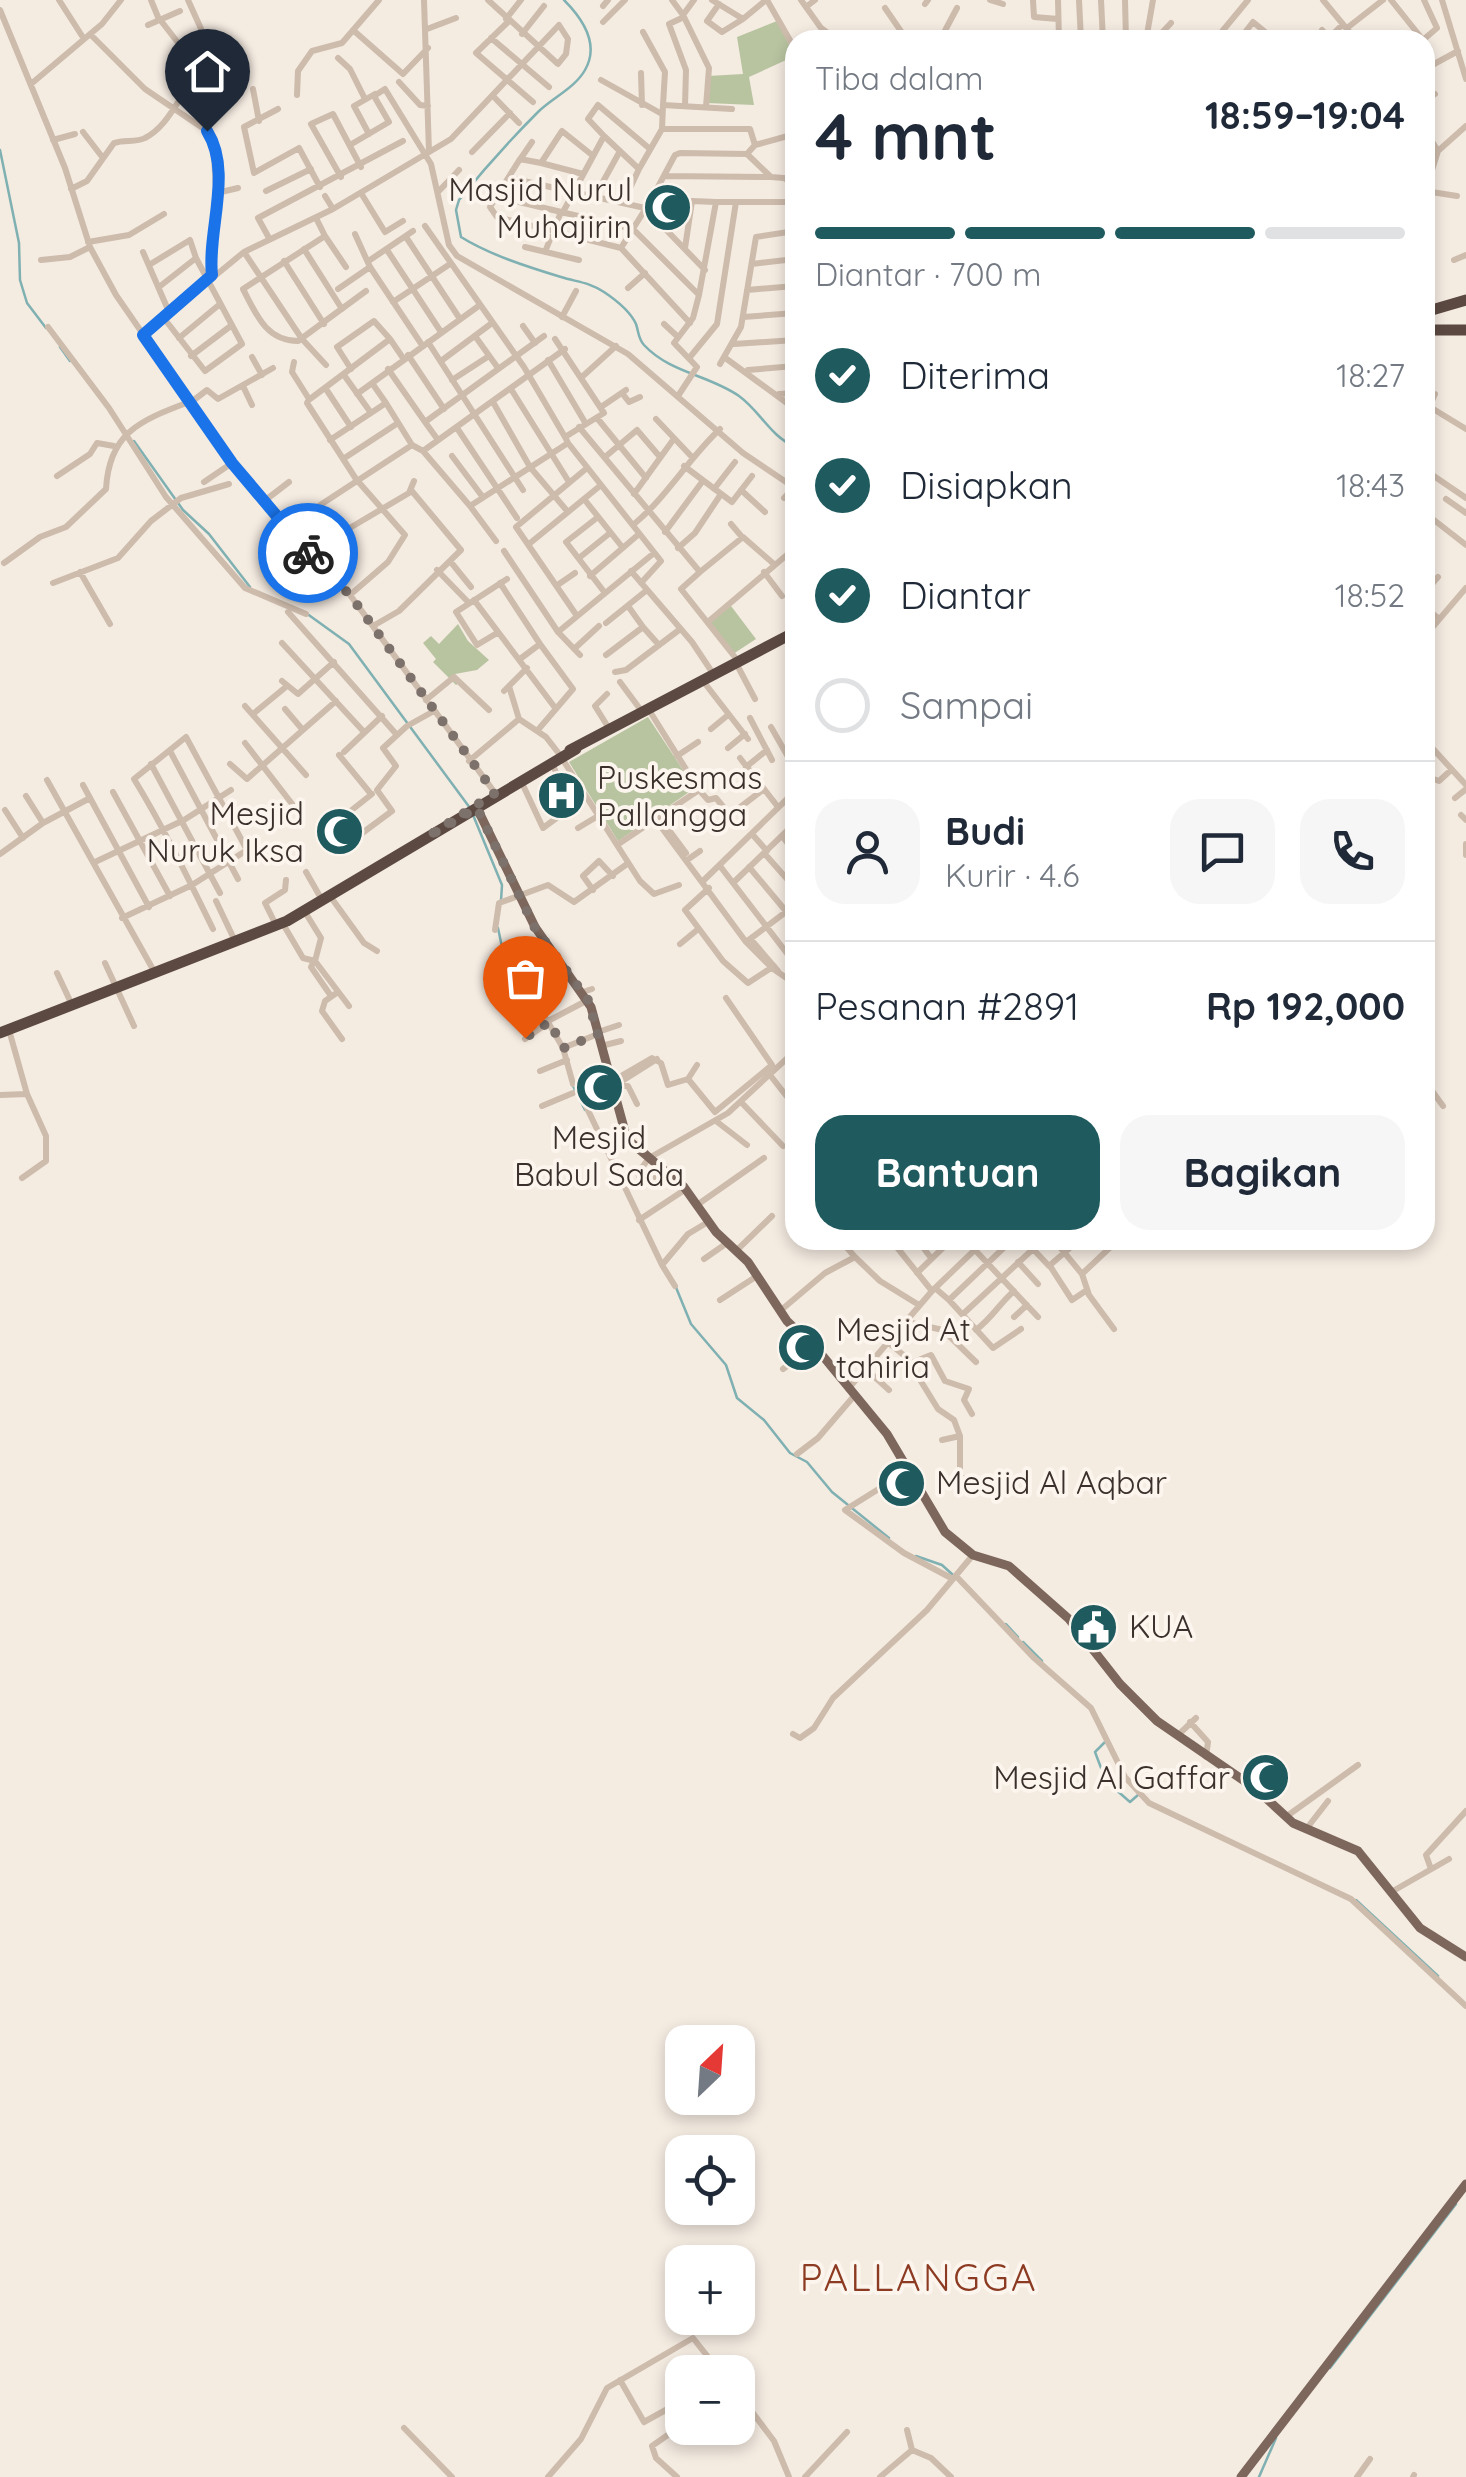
<!DOCTYPE html>
<html lang="id">
<meta charset="utf-8">
<style>
body{margin:0;font-family:Quicksand,sans-serif;background:#f6f6f7;color:#1f2937;height:100vh;display:flex;flex-direction:column;font-size:38px;white-space:nowrap}
*{box-sizing:border-box;margin:0}
p{font-size:32px;color:#747a83}
.icon{flex:none;width:55px;height:55px;fill:none;stroke:currentColor;stroke-width:2;stroke-linecap:round;stroke-linejoin:round}
.map{position:relative;flex:1;overflow:hidden}
.side{position:absolute;left:785px;top:30px;width:650px;height:1220px;display:flex;flex-direction:column;background:#fff;border-radius:30px;box-shadow:0 5px 15px #0003}
.side>*{flex:none}
.needle{width:65px;rotate:25deg}
.buttons{position:absolute;left:665px;top:2025px;display:grid;gap:20px}
.buttons a{display:grid;place-items:center;width:90px;height:90px;border-radius:20px;background:#fff;box-shadow:0 5px 15px #0003;font-size:50px}
.pin{position:absolute;display:grid;place-items:center;width:85px;height:85px;color:#fff;margin:-102px -42px;border-radius:50% 50% 50% 0;rotate:-45deg;box-shadow:0 0 10px #0007}
.pin .icon{rotate:45deg}
.courier{position:absolute;display:grid;place-items:center;width:100px;height:100px;margin:-50px;border:8px solid #1a73e8;border-radius:50%;background:#fff;color:#222;box-shadow:0 2px 12px #0007}
.headline em{font-style:normal;font-weight:800}
.headline div{display:flex;flex-direction:column-reverse}
.headline{display:flex;align-items:center;justify-content:space-between;height:170px;padding:0 30px}
h1{font-size:65px;font-weight:800;line-height:75px}
.bar{display:grid;grid-template-columns:repeat(4,1fr);gap:15px 10px;align-content:center;height:120px;padding:0 30px}
.bar i{height:12px;border-radius:8px;background:#e0e1e3}
.bar .selected{background:#1f5a5e}
.bar p{grid-column:span 4}
.line{display:flex;align-items:center;gap:25px;padding:0 30px;border-top:2px solid #e0e1e3}
.line div{flex:1}
.round{display:grid;place-items:center;flex:none;width:105px;height:105px;border-radius:30px;background:#f6f6f7}
ol{padding:0 30px;list-style:none}
li{display:flex;align-items:center;gap:30px;height:110px}
li p{margin-inline-start:auto}
li .icon{padding:10px;border-radius:50%;background:#1f5a5e;color:#fff;stroke-width:4}
li:last-child{color:#747a83}
li i{width:55px;height:55px;border:5px solid #e0e1e3;border-radius:50%}
.primary-button{display:flex;gap:20px;margin-top:auto;padding:20px 30px}
.primary-button a{flex:1;height:115px;border-radius:30px;background:#1f5a5e;color:#fff;font-size:40px;font-weight:800;line-height:115px;text-align:center}
.primary-button a+a{background:#f6f6f7;color:#1f2937}
.map>svg:first-child{display:block}
</style>
<div class="map">
<svg width="1466" height="2477" viewBox="0 0 1466 2477">
<rect width="100%" height="100%" fill="#f4ebe1"/>
<path fill="#b8c4a0" d="M777,21L795,56L749,77L754,105L707,103L708,76L743,74L737,37Z
M731,606L756,639L733,654L709,621Z
M458,624L468,641L489,660L477,670L455,674L461,682L456,685L433,662L436,659L423,643L431,636L439,644Z
M648,717L695,788L618,841L569,762Z"/>
<g fill="none" stroke-linecap="round" stroke-linejoin="round">
<path stroke="#7fb0b2" stroke-width="2.5" d="M564,0C582,18 600,44 585,70C575,88 552,98 538,112C510,140 484,169 459,200L456,210L461,237C490,255 528,267 561,277C577,282 589,282 604,292C616,300 630,311 636,324C639,333 638,338 644,345C670,373 709,375 739,396C761,412 769,435 795,447
M0,150L19,243L20,280L27,303L46,328
M60,347L70,361
M134,441L183,510L209,534L250,587
M306,613L349,644L470,808
M473,815L502,885L501,901
M498,928L506,966L536,1003
M573,1086L585,1110
M675,1285L691,1324L726,1365L737,1398L764,1420L790,1453L807,1462L832,1492L889,1538
M916,1556L942,1565L953,1575
M1006,1624L1018,1637
M1023,1642L1042,1661
M1106,1741L1095,1752L1106,1781L1130,1802L1138,1795
M1356,1900L1438,1976
M1330,2368L1456,2204
M1259,2477L1276,2438"/>
<path stroke="#cdbbac" stroke-width="6" d="M59,0L84,39
M151,0L158,17L186,53L207,42L188,0
M424,0L429,152
M672,0L683,15L694,0
M712,0L743,19L766,0
M767,0L795,49
M801,0L821,28L836,39
M990,0L1003,4
M1033,0L1034,17L1058,19
M1058,0L1059,40
M1079,0L1081,40
M1101,0L1103,40
M1125,0L1126,40
M1323,0L1356,40
M1391,0L1423,40L1437,28L1424,0
M1442,0L1466,79
M719,4L707,21L722,32L743,19
M925,4L928,0
M603,6L608,0
M806,7L815,0
M885,8L907,40
M0,10L65,168L90,247L116,295L232,463L292,537L350,595L495,793
M506,19L521,0
M508,22L476,53L533,102
M603,22L625,0
M148,25L180,11
M1347,28L1383,0
M427,29L456,18
M353,30L403,74L428,48
M1322,30L1329,38L1343,24
M643,32L665,72L663,105
M90,34L145,89L207,131L213,141L218,220L210,254L212,274
M522,34L544,6
M491,38L549,87
M940,40L957,8
M1146,40L1153,0
M1155,40L1171,23
M1184,40L1189,36L1194,40
M1215,40L1248,0
M1239,40L1253,22L1275,40
M338,58L350,69L365,99
M1425,69L1458,51
M641,73L642,105
M601,80L662,114
M399,82L420,105L428,106
M31,84L102,24L121,0
M253,89L259,121
M297,95L298,71L312,51L342,43L379,0
M494,97L519,123
M1425,100L1435,94
M685,106L686,70L669,24L684,17L709,68L706,107
M278,109L244,127L254,173L299,148L320,187
M662,129L663,105L732,109
M1425,130L1438,151L1425,192
M83,132L103,158
M369,134L354,106L375,94
M604,136L588,119L598,105L650,149
M53,140L75,134
M350,145L389,122L374,96L385,89L431,164L449,245L457,256L628,354L743,453L795,488
M755,145L795,134
M1438,151L1466,126
M472,152L510,113
M521,158L532,142
M541,163L520,159L490,207L497,217L621,248L690,323
M639,169L662,129H750L755,145L747,154
M583,174L541,163L562,131L592,155
M341,177L311,124L333,114L361,167
M771,177L784,178L795,185
M510,178L645,208L705,270
M71,189L87,181L114,143C124,139 136,143 145,138C175,123 182,79 211,68
M266,191L311,169
M1425,191L1457,196
M438,192L459,170
M217,193L238,188
M361,193L385,232L403,221
M325,196L333,209
M498,197L633,229L699,295L693,318L674,343L697,367L678,396
M594,198L620,151
M651,200L675,155L680,153L747,154L771,177L664,176
M563,212L604,136L639,169L623,203
M316,218L325,236L243,289C256,314 266,341 298,341L366,291
M425,226L524,367L565,437
M355,234L370,267L422,345
M325,236L346,267
M406,237L460,319
M269,238L258,218L403,141
M88,242L129,235L164,214
M525,247L579,260
M621,248L651,200L692,201
M685,248L692,201L716,202
M304,249L342,309
M387,250L441,332
M143,252L169,312
M244,252L302,339L326,365
M545,252L561,212
M41,260L70,257L90,247
M370,260L413,231
M1454,260L1466,255
M284,261L324,324
M752,264L795,259
M149,265L190,240L196,258
M159,287L196,258L242,344L205,371L163,317
M628,288L645,273
M338,289L370,267
M747,290L795,286
M699,295L716,202H795
M393,302L450,264
M562,317L576,291
M743,317L795,313
M664,324L678,337
M523,326L535,343
M48,327L109,408L166,497L245,588L306,614
M1430,331L1431,371
M143,335L244,252L333,209L451,139L559,25L568,39L566,54L558,64L488,0
M475,336L498,368
M179,338L220,304
M428,342L523,490
M734,344L795,340
M408,355L444,409
M191,356L232,325
M252,357L262,375
M690,357L717,324L736,202
M724,357L795,409
M548,360L586,424
M441,361L492,323
M294,362L292,372L309,399L307,403L356,479L405,535L388,562L350,595
M720,364L741,327L756,237L795,231
M351,369L337,347L374,321L390,339
M388,369L425,422L544,336
M748,370L795,366
M344,375L371,413
M583,376L616,346
M452,380L489,356
M372,383L386,403
M243,386L252,405
M326,389L351,427
M511,389L569,482
M622,393L629,402L640,397
M357,394L480,305
M779,394L795,393
M310,399L390,339L403,358
M493,402L530,467L568,512
M190,403L207,390L218,399L273,368
M1425,404L1466,429
M601,407L626,390
M1429,407L1435,394
M597,418L646,478
M656,419L691,456
M425,422L438,440
M1425,425L1432,409
M579,427L700,572L743,537L775,565L795,548
M457,428L517,518
M330,440L386,403L412,445
M568,443L661,561L641,583
M423,451L470,506L568,443L565,437L604,413L555,339
M452,456L482,496
M605,457L637,430L660,457
M343,459L398,423
M684,466L732,502L752,476
M1425,470L1466,498
M57,476L90,454L97,443L114,446
M204,482L232,463
M787,483L795,473
M714,489L735,462
M741,490L765,512
M634,494L673,440
M784,498L794,487
M584,499L623,548
M1446,499L1466,513
M263,502L289,482
M470,506L496,541
M1425,513L1466,545
M598,517L566,542L605,593
M731,524L742,537
M633,525C666,498 688,459 720,429
M285,528L412,445L423,451L565,349
M348,529L409,493L414,481
M665,532L702,482
M529,544L601,485
M678,548L695,533L721,494
M504,551L558,632L580,655
M579,558L610,533
M450,561L471,587
M4,563L40,537L66,527L106,489C109,434 138,421 189,402
M437,570L469,603
M631,571L692,642L714,675
M80,572L110,624
M700,572L681,589L738,661
M764,572L782,596
M590,576L639,534
M53,583L118,558L151,521L181,498L229,484
M500,583L540,644
M559,584L575,573
M1425,592L1438,577
M474,600L556,709
M628,606L643,627
M1425,607L1438,618
M288,612L397,735
M577,616L516,527L587,468
M709,621L775,565
M606,623L647,590
M373,626L399,611L461,550L411,490
M558,632L654,553
M497,633L477,645L456,612L507,579
M1425,636L1466,588
M282,643L364,732
M574,649L599,626
M606,655L643,627L659,645
M520,659L540,644L573,689L537,731
M736,663L755,699
M615,672L626,670L679,630
M282,681L298,694L334,662
M703,681L748,739
M620,682L643,713
M509,686L519,719L546,737L560,755
M504,691L527,668
M607,694L595,706L610,730
M426,700L454,677L489,710
M245,706L306,775
M285,709L302,729
M649,710L699,790L617,845L640,881L654,894L679,885
M253,714L287,686
M750,718L772,760
M771,727L795,769
M711,729L728,715
M1425,740L1466,785
M245,743L296,809
M728,748L745,734
M170,751L238,879
M344,752L382,716
M339,755L371,794
M677,756L698,742
M740,758L778,807
M563,760L617,845
M469,761L519,719
M151,764L220,893
M230,764L247,779L336,701
M746,767L767,750
M1425,776L1439,781L1450,771
M47,780L155,973
M522,783L543,828L585,797
M83,785L149,907
M544,789L559,780L553,765
M699,790L708,800L716,798L730,815L764,789
M113,792L170,896
M26,796L43,823
M1455,798L1466,789
M5,810L23,838
M1461,815L1466,820
M660,818L686,853
M656,820L746,942L772,968L795,984
M338,821L372,794
M578,828L598,816
M361,834L392,811L377,790L396,766L383,748L407,726L434,711
M752,834L767,851
M782,836L795,853
M1466,844V855
M764,853L795,888
M0,854L43,823L90,798
M690,858L700,851
M95,862L184,820L231,790
M720,866L789,956
M749,867L795,922
M306,872L322,900
M703,881L787,799L795,806
M734,882L795,823
M709,888L685,910L723,961L748,983L774,966
M593,890L583,876L599,861L613,876
M330,896L364,943L377,951
M216,901L235,941
M305,912L321,938L315,961
M122,918L192,885L247,850L186,737L134,779C164,828 188,878 213,929
M283,924L303,958L315,961L349,1006
M276,925L265,903L285,890L286,880
M495,930L499,903L548,885L574,902L627,864
M746,942L795,905
M754,943L778,971
M680,944L697,930
M314,961L311,967L331,996
M105,963L134,1026
M522,966L551,951
M57,973L72,1005
M537,988L563,967
M338,992L325,1001L322,1011L342,1039
M583,992L592,989
M538,1005L563,1048L598,1034
M550,1020L586,1001
M9,1030L27,1094
M598,1032L619,1025
M525,1039L549,1022
M601,1046L621,1041
M563,1048L573,1084
M540,1071L567,1060
M770,1075L795,1107
M688,1079L715,1112L772,1065L726,998
M1425,1081L1443,1106
M609,1083L652,1058L661,1063L668,1085L688,1079L697,1065
M621,1086H628L637,1104
M611,1088L657,1059
M0,1095L27,1094L46,1136V1161L22,1178
M741,1102L783,1146
M585,1104L662,1265L688,1234L708,1222
M542,1106L573,1093
M716,1121L747,1145
M651,1180L666,1171
M641,1181L638,1173L649,1158L728,1113L795,1051
M697,1205L764,1158
M639,1220L686,1189
M840,1240L855,1257
M891,1240L932,1291
M924,1240L922,1246L931,1258
M1032,1240L1033,1249L1049,1266L1079,1240
M1054,1240L1082,1274L1118,1240
M975,1250L1038,1317
M736,1251L772,1216
M704,1259L727,1243
M1018,1262L1038,1284
M662,1265L675,1286
M1050,1266L1072,1300L1087,1290
M917,1273L951,1240
M1082,1274L1089,1295L1114,1329
M935,1288L949,1300L1012,1240
M720,1300L757,1276
M949,1300L993,1348L1021,1329
M780,1311L825,1273L855,1257L880,1281L919,1305
M963,1314L1033,1249
M1014,1317L1027,1305
M907,1322L943,1330L976,1362
M870,1328L906,1357L938,1409L954,1420L960,1436V1476L973,1484
M976,1330C993,1317 999,1304 1014,1291
M911,1363L931,1355L945,1381L969,1389L964,1400L972,1414
M783,1369L813,1346
M867,1370L889,1390
M848,1389L932,1291L985,1240
M942,1440L960,1436
M797,1454L818,1438L854,1396
M909,1470L845,1510L904,1553L953,1579
M956,1576L1033,1657L1091,1708L1125,1777L1149,1803L1351,1899L1466,2006
M1190,1722L1208,1742L1206,1757
M793,1734L800,1738L814,1728L833,1698L927,1610L973,1555
M1177,1736L1196,1718
M1287,1816L1358,1765
M1307,1828L1328,1801
M1431,1869L1426,1855L1466,1811
M1393,1891L1449,1859
M620,2380L644,2422L682,2401
M738,2393L774,2441L789,2477
M404,2428L452,2477
M907,2430L912,2450
M548,2477L581,2439L607,2388L693,2338L720,2372
M677,2477L656,2458L652,2446L682,2425
M805,2477L847,2432
M880,2477L912,2450L931,2458L951,2477
M1357,2477L1370,2459
M1413,2477L1414,2475"/>
<path stroke="#7d675c" stroke-width="9" d="M477,808L535,927L591,1007L627,1139L684,1187L716,1232L748,1262L787,1321L822,1355L887,1434L945,1532L973,1555L1009,1566L1069,1619L1120,1684L1157,1721L1256,1789L1293,1823L1358,1851L1420,1928L1466,1957
M1241,2477L1466,2184"/>
<path stroke="#5c4a42" stroke-width="11" d="M1425,312L1466,300
M1425,330H1466
M570,750L795,632
M0,1033L287,921L576,749"/>
</g>
<g fill="none" stroke-linecap="round" stroke-linejoin="round">
<path stroke="#7c716b" stroke-width="10" stroke-dasharray="0 18" d="M308,553L350,595L495,793L427,837L477,808L535,928L588,1000L598,1034L564,1048L549,1022L525,1038"/>
<path stroke="#1a73e8" stroke-width="12" d="M207,131C233,172 207,231 212,275L143,335L232,463L308,553"/>
</g>
<defs>
<symbol id="mosque-disc" viewBox="-11 -11 22 22"><circle r="9.5" fill="#1f5a5e" stroke="#fbf5ee"/><path d="M3.5-4.9A6 6 0 1 0 3.5 4.9A5 5 0 1 1 3.5-4.9Z" fill="#fff"/></symbol>
<symbol id="hospital-disc" viewBox="-11 -11 22 22"><circle r="9.5" fill="#1f5a5e" stroke="#fbf5ee"/><path d="M-5-5h3v3.5h4V-5h3V5h-3V1.5h-4V5h-3Z" fill="#fff"/></symbol>
<symbol id="civic-disc" viewBox="-11 -11 22 22"><circle r="9.5" fill="#1f5a5e" stroke="#fbf5ee"/><path d="M-.6-6.5H3V-4.5H.6V-3L4-1V1h2V6H-6V1h2V-1L-.6-3ZM-1.2 2.5V6h2.4V2.5Z" fill="#fff"/></symbol>
</defs>
<g fill-rule="evenodd">
<use href="#mosque-disc" x="640" y="180" width="55" height="55"/>
<use href="#hospital-disc" x="534" y="768" width="55" height="55"/>
<use href="#mosque-disc" x="312" y="804" width="55" height="55"/>
<use href="#mosque-disc" x="572" y="1060" width="55" height="55"/>
<use href="#mosque-disc" x="774" y="1320" width="55" height="55"/>
<use href="#mosque-disc" x="874" y="1456" width="55" height="55"/>
<use href="#civic-disc" x="1066" y="1600" width="55" height="55"/>
<use href="#mosque-disc" x="1238" y="1750" width="55" height="55"/>
</g>
<g text-anchor="middle" stroke-width="8" stroke-linejoin="round" paint-order="stroke">
<g font-size="32" fill="#3b302b" stroke="#fbf5ee" text-anchor="start">
<text x="632" y="201" text-anchor="end">Masjid Nurul<tspan x="632" dy="37">Muhajirin</tspan></text>
<text x="597" y="789">Puskesmas<tspan x="597" dy="37">Pallangga</tspan></text>
<text x="304" y="825" text-anchor="end">Mesjid<tspan x="304" dy="37">Nuruk Iksa</tspan></text>
<text x="599" y="1149" text-anchor="middle">Mesjid<tspan x="599" dy="37">Babul Sada</tspan></text>
<text x="836" y="1341">Mesjid At<tspan x="836" dy="37">tahiria</tspan></text>
<text x="936" y="1494">Mesjid Al Aqbar</text>
<text x="1129" y="1638">KUA</text>
<text x="1230" y="1789" text-anchor="end">Mesjid Al Gaffar</text>
</g>
<g font-size="38" letter-spacing="2.5" fill="#8c3b22" stroke="#fbf5ee">
<text x="919" y="2291">PALLANGGA</text>
</g>
</g>
</svg>
<div class="buttons">
<a><svg class="needle" viewBox="-14 -14 28 28"><path d="M0-13l5 13h-10z" fill="#e53935"/><path d="M0 13l5-13h-10z" fill="#747a83"/></svg></a>
<a><svg class="icon" aria-label="locate" viewBox="0 0 24 24"><circle cx="12" cy="12" r="6"/><path d="M12 2v4M12 18v4M2 12h4M18 12h4"/></svg></a>
<a>+</a>
<a>−</a>
</div>
<div class="pin" style="left:525px;top:1038px;background:#ea580c"><svg class="icon" aria-label="bag" viewBox="0 0 24 24"><path d="M5 8h14l-1 12H6zM9 8a3 3 0 0 1 6 0"/></svg></div>
<div class="pin" style="left:207px;top:131px;background:#1f2937"><svg class="icon" aria-label="home" viewBox="0 0 24 24"><path d="M3 11l9-7 9 7M6 9v11h12V9"/></svg></div>
<div class="courier" style="left:308px;top:553px"><svg class="icon" aria-label="bike" viewBox="0 0 24 24"><circle cx="6" cy="16" r="4"/><circle cx="18" cy="16" r="4"/><path d="M6 16l4-8h5l3 8M10 8l3 8H6M13 5h3"/></svg></div>
<section class="side">
<div class="headline"><div><h1>4 mnt</h1><p>Tiba dalam</p></div><em>18:59–19:04</em></div>
<div class="bar"><i class="selected"></i><i class="selected"></i><i class="selected"></i><i></i><p>Diantar · 700 m</p></div>
<ol>
<li><svg class="icon" aria-label="check" viewBox="0 0 24 24"><path d="M5 12l5 5 9-10"/></svg>Diterima<p>18:27</p></li>
<li><svg class="icon" aria-label="check" viewBox="0 0 24 24"><path d="M5 12l5 5 9-10"/></svg>Disiapkan<p>18:43</p></li>
<li><svg class="icon" aria-label="check" viewBox="0 0 24 24"><path d="M5 12l5 5 9-10"/></svg>Diantar<p>18:52</p></li>
<li><i></i>Sampai</li>
</ol>
<div class="line" style="height:180px"><a class="round"><svg class="icon" aria-label="person" viewBox="0 0 24 24"><circle cx="12" cy="8" r="4"/><path d="M4 21q1-7 8-7t8 7"/></svg></a><div><b>Budi</b><p>Kurir · 4.6</p></div><a class="round"><svg class="icon" aria-label="chat" viewBox="0 0 24 24"><path d="M4 5h16v11H9l-5 4z"/></svg></a><a class="round"><svg class="icon" aria-label="phone" viewBox="0 0 24 24"><path d="M5 4h4l2 5-3 2q2 4 5 5l2-3 5 2v4C11 20 4 13 5 4z"/></svg></a></div>
<div class="line" style="height:130px"><div>Pesanan #2891</div><b>Rp 192,000</b></div>
<div class="primary-button"><a>Bantuan</a><a>Bagikan</a></div>
</section>
</div>
